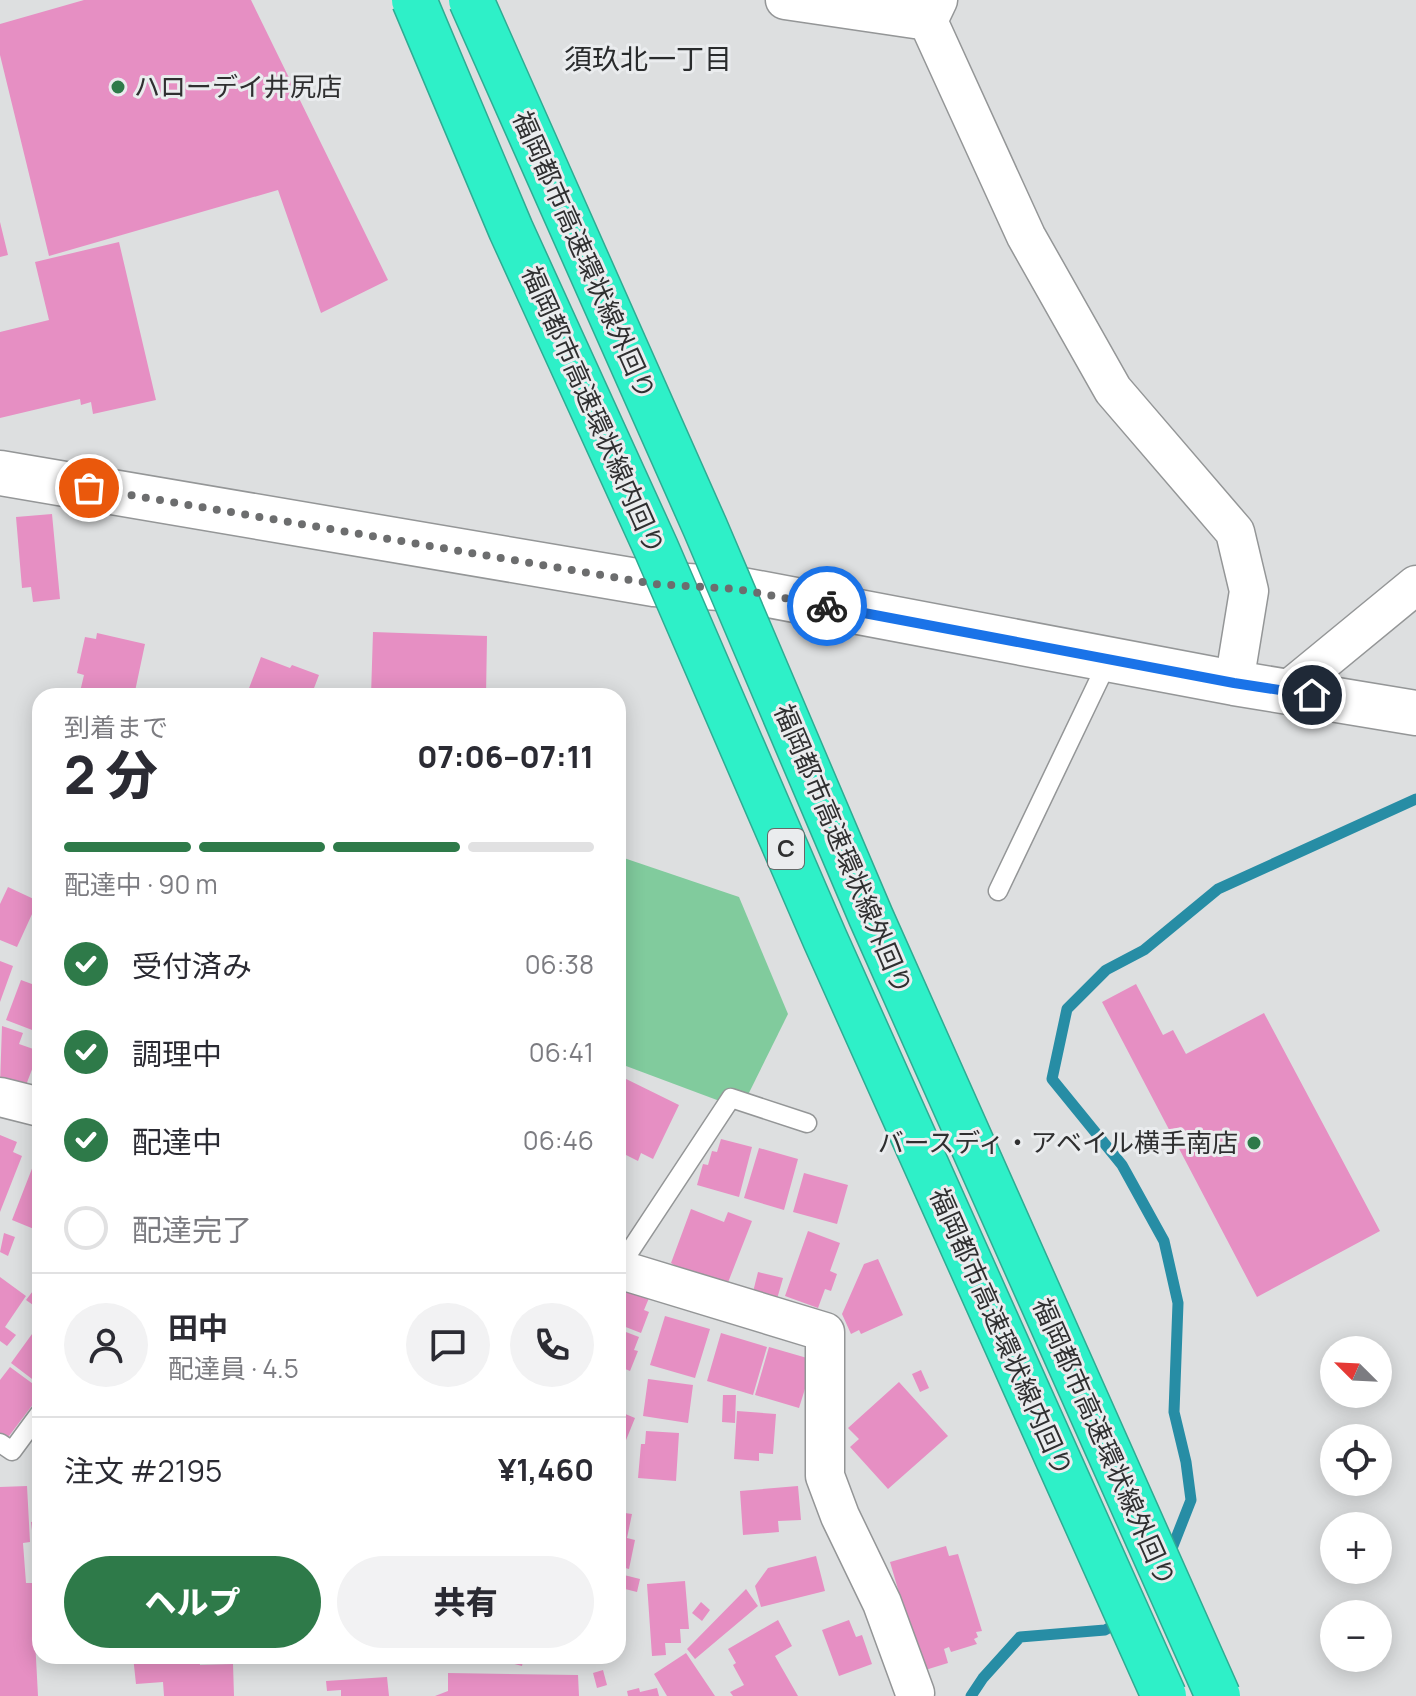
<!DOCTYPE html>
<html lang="ja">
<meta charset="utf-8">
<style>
body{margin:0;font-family:Manrope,"Noto Sans JP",sans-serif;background:#f2f2f3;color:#2b2b33;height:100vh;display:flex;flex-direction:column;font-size:30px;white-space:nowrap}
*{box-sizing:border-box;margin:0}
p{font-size:26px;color:#7c7c81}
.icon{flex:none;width:44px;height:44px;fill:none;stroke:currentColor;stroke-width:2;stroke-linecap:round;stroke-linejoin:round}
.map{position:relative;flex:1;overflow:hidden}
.drawer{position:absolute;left:32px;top:688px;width:594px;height:976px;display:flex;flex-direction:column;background:#fff;border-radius:24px;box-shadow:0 4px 20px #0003}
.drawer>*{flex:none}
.needle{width:52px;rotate:294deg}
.tools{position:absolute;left:1320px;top:1336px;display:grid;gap:16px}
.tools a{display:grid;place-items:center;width:72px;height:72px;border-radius:50%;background:#fff;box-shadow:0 4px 20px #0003;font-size:40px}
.pin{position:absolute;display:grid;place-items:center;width:68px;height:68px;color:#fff;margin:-34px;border:4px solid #fff;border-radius:50%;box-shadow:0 2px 8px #0007}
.courier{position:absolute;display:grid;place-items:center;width:80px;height:80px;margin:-40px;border:6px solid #1a73e8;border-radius:50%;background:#fff;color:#222;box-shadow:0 2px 10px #0007}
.head em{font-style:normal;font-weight:800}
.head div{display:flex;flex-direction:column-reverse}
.head{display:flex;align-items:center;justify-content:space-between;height:136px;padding:0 32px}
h1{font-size:52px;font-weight:800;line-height:60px}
.bar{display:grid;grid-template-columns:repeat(4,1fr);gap:12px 8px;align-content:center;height:96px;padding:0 32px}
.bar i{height:10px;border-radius:6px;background:#e1e1e2}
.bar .on{background:#2e7a49}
.bar p{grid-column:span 4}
.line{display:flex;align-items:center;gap:20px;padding:0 32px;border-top:2px solid #e1e1e2}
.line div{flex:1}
.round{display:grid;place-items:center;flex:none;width:84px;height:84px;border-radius:42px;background:#f2f2f3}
ol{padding:0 32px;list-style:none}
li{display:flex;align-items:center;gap:24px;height:88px}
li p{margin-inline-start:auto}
li .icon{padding:8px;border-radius:50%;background:#2e7a49;color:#fff;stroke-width:4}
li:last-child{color:#7c7c81}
li i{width:44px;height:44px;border:4px solid #e1e1e2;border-radius:50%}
.button{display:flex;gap:16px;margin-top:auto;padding:16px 32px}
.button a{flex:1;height:92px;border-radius:48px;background:#2e7a49;color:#fff;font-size:32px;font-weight:800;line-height:92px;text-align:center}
.button a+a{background:#f2f2f3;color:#2b2b33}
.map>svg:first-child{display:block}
</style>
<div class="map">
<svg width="1416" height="1696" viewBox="0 0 1416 1696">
<rect width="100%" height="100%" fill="#dddfe0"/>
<path fill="#81cb9d" d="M618,856L739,897L788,1014L741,1109L618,1063Z"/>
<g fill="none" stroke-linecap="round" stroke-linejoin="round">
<path stroke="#278da5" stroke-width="11" d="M1169,1556L1191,1500L1186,1462L1174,1412L1178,1303L1164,1241L1122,1165L1052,1079L1067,1009L1106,970L1144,950L1218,889L1416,799
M971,1696L983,1678L1020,1637L1105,1630L1120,1622"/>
</g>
<path fill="#e68fc3" d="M84,0H251L388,280L321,313L278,190L49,256L0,55V24Z
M0,222L8,255L0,257Z
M119,242L156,400L93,414L91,402L81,405L80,399L0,418V332L49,320L35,262Z
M52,514L60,599L33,602L31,587L22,588L16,517Z
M373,632L487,636L486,696H371Z
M97,633L145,644L134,696H79L84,675L77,673L85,637L96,639Z
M261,657L290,668L292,665L319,675L311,696H246Z
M8,887L38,901L17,947L0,940V904Z
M0,961L13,966L0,1002Z
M21,980L40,987V1033L6,1020Z
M1136,984L1163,1035L1173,1030L1186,1054L1264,1013L1380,1231L1257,1297L1102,1002Z
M2,1026L23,1033L19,1044L39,1051L23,1093L0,1084Z
M618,1075L679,1105L653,1159L641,1153L638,1161L618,1151Z
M0,1135L17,1142L13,1152L22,1156L0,1212Z
M721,1139L752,1147L739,1197L697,1185L703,1164L708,1165L712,1151L717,1152Z
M40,1148V1219L34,1229L12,1220Z
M759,1148L798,1159L784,1210L744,1198Z
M804,1173L848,1185L837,1224L793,1212Z
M691,1209L724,1222L728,1212L752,1221L727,1285L669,1279L674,1265L671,1263Z
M808,1231L840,1243L830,1271L837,1274L831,1291L825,1289L818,1308L785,1296Z
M4,1233L15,1237L8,1256L0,1252Z
M878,1259L903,1315L861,1334L859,1330L851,1334L842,1314L864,1264Z
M758,1272L783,1278L775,1306L751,1300Z
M0,1277L26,1296L5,1327L16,1335L7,1346L0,1341Z
M618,1285L649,1298L644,1310L649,1312L641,1333L618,1324Z
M36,1287L40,1290V1310L26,1300Z
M665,1316L710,1329L695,1378L650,1365Z
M40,1323V1385L11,1363Z
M618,1329L639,1337L634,1350L638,1351L630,1371L618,1366Z
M721,1333L767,1347L753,1395L707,1381Z
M769,1347L814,1360L799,1408L755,1395Z
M10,1367L40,1389V1395L6,1440L0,1436V1380Z
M618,1370L626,1373L621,1386L625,1387L618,1404Z
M921,1370L929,1388L920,1392L912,1374Z
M648,1379L693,1385L688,1423L643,1416Z
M899,1382L948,1436L888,1489L850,1447L859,1439L848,1428Z
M723,1395H736L735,1423L722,1422Z
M618,1411L635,1418L618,1460Z
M737,1411L776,1414L773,1454L759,1453V1461L734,1459Z
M646,1431L679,1433L676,1481L638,1478L641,1444H645Z
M27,1486L30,1542L23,1543L26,1583H32L38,1696H0V1487Z
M798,1486L801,1520L778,1521L779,1532L743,1535L740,1491Z
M618,1512L632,1514L627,1538L635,1540L629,1569L618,1566Z
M40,1521V1538L33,1539L31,1522Z
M946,1546L949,1556L958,1554L982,1631L976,1632L978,1637L974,1639L977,1644L951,1652L949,1647L944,1649L948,1663L922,1671L890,1562Z
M816,1556L825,1591L761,1607L755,1586L768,1568Z
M624,1575L640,1579L637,1592L621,1588Z
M685,1581L689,1629H680L681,1643H665L666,1655L652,1656L647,1584Z
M746,1589L758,1606L695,1659L687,1649Z
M701,1602L710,1610L702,1621L692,1613Z
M778,1620L792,1646L775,1656L798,1696H733L730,1692L744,1685L733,1665L736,1663L728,1649Z
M849,1620L856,1637L862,1635L872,1664L839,1676L822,1630Z
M686,1653L715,1696H667L654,1674Z
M133,1656H199L200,1665L233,1664L234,1696H164L163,1682L136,1684Z
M485,1656H524L522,1666Z
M549,1656H582L580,1664Z
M603,1670L607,1685L597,1688L593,1673Z
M448,1673L578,1675L579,1696H435L448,1691Z
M387,1677L389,1696H341V1690L327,1691L326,1681Z
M639,1688L640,1692L657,1688L659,1696H628L627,1691Z"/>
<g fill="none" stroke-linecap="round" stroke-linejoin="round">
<defs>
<path id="lane" d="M998,891L1109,659
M618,1269L731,1098L807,1123
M0,1443L12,1451L40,1413"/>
<path id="street" d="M785,0L928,21
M938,0L928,21L1026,236L1113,390L1235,532L1249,591L1234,683
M1287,691L1416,585
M0,1097L40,1107
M618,1269L825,1332V1476L840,1516L882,1603L915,1693"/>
<path id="secondary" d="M0,473L654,584L737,589L1234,683L1416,713"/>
</defs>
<use href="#lane" stroke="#949697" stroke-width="21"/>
<use href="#street" stroke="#949697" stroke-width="41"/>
<use href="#secondary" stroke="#949697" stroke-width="47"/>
<use href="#lane" stroke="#fff" stroke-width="18"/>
<use href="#street" stroke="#fff" stroke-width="38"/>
<use href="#secondary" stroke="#fff" stroke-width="44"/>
<defs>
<path id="highway-bridge" d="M414,0L511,230L656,548L825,939L1164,1696
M471,0L705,527L871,917L1218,1696"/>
</defs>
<use href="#highway-bridge" stroke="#2eac93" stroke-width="47" stroke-linecap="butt"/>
<use href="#highway-bridge" stroke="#2ef0c8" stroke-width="44"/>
</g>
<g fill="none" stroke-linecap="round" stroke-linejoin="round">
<path stroke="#6c6d6e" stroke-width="8" stroke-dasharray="0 14.4" d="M89,488L654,584L737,589L827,606"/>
<path stroke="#1a73e8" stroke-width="10" d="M827,606L1234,683L1312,695"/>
</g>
<g fill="#2e7a49" stroke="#eaecee" stroke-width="3">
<circle cx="118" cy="87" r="8"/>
<circle cx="1254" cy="1143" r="8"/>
</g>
<g text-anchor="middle" stroke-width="6" stroke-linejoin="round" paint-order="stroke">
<rect fill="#eaecee" stroke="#676869" stroke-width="2" x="768" y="829" width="36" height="40" rx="6"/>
<g font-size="24" font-weight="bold" fill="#2f2f30">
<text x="786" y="857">C</text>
</g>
<g font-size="26" fill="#2f2f30" stroke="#eaecee" text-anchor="start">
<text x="134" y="96">ハローデイ井尻店</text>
<text x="1238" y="1152" text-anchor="end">バースディ・アベイル横手南店</text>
</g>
<g font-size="26" fill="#2f2f30" stroke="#eaecee">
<text transform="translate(584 255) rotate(66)" y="9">福岡都市高速環状線外回り</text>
<text transform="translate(593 410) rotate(66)" y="9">福岡都市高速環状線内回り</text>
<text transform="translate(843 849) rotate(67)" y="9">福岡都市高速環状線外回り</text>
<text transform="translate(1001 1332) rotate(66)" y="9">福岡都市高速環状線内回り</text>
<text transform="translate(1104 1442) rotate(66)" y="9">福岡都市高速環状線外回り</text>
</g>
<g font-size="28" fill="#292b2c" stroke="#eaecee">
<text x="648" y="69">須玖北一丁目</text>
</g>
</g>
</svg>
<div class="tools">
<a><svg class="needle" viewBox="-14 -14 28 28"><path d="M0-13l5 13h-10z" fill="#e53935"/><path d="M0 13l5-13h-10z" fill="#7c7c81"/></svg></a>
<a><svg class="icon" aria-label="locate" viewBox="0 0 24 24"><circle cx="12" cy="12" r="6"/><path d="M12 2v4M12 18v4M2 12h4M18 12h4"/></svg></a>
<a>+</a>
<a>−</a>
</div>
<div class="pin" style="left:89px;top:488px;background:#ea580c"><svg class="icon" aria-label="bag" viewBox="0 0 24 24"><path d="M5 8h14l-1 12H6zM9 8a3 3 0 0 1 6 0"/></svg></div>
<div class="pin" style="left:1312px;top:695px;background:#1f2937"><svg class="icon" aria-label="home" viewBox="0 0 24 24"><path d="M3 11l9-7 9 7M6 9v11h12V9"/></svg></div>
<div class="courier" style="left:827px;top:606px"><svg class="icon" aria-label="bike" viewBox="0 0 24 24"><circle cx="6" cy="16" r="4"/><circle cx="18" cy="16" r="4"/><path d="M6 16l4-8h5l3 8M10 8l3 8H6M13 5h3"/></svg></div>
<section class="drawer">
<div class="head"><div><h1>2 分</h1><p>到着まで</p></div><em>07:06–07:11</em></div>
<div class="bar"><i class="on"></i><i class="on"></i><i class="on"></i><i></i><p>配達中 · 90 m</p></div>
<ol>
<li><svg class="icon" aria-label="check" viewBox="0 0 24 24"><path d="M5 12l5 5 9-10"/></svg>受付済み<p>06:38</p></li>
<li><svg class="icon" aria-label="check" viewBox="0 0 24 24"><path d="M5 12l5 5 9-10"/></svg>調理中<p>06:41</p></li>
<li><svg class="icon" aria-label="check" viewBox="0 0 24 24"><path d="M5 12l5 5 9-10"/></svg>配達中<p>06:46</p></li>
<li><i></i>配達完了</li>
</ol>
<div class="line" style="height:144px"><a class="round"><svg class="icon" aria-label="person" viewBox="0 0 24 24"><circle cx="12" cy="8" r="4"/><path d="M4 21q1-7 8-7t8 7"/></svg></a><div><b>田中</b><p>配達員 · 4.5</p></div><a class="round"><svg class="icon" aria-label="chat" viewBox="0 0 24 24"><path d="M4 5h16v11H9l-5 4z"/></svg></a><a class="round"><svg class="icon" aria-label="phone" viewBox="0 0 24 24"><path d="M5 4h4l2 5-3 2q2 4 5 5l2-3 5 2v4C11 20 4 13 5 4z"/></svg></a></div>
<div class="line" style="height:104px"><div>注文 #2195</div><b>¥1,460</b></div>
<div class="button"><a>ヘルプ</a><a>共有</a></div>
</section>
</div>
